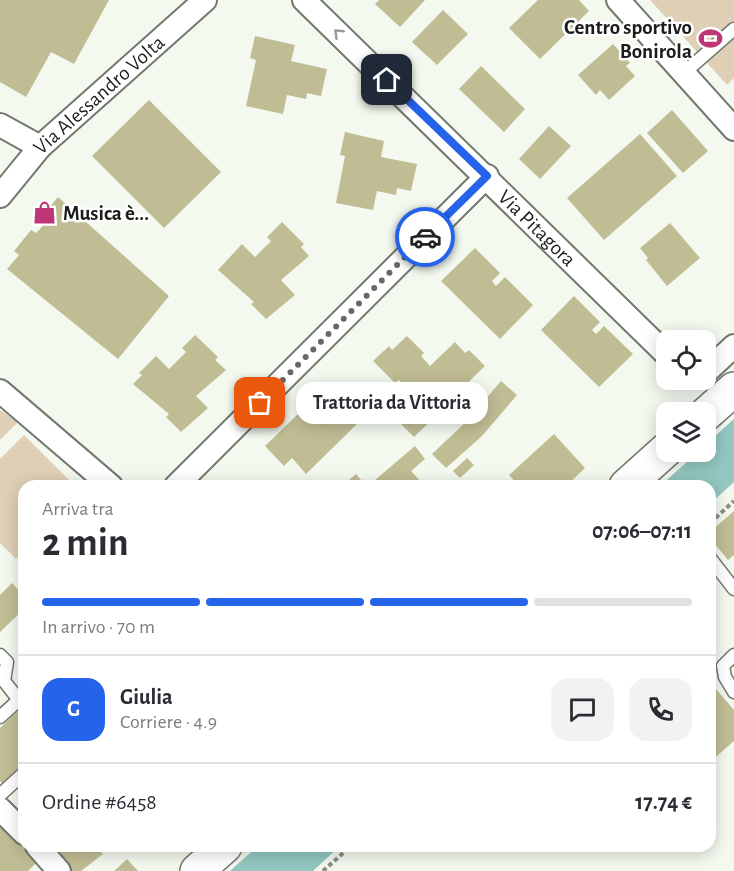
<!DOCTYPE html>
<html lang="it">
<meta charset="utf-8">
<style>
body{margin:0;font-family:"Alegreya Sans",sans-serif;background:#f2f2f3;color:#2b2b33;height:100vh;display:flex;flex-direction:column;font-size:22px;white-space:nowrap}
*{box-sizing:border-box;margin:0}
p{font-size:20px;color:#7c7c81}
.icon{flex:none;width:33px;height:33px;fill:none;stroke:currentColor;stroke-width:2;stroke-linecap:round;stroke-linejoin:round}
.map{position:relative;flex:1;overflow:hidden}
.drawer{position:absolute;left:18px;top:480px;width:698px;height:372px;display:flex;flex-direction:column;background:#fff;border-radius:18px;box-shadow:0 3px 15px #0003}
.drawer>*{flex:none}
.controls{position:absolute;left:656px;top:330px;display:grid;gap:12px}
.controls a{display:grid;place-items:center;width:60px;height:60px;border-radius:12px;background:#fff;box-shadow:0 3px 15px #0003;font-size:30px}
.pin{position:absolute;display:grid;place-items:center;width:51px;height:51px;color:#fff;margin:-26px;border-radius:12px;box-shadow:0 3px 9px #0006}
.courier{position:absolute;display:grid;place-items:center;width:60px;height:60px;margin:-30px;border:4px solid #2563eb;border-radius:50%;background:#fff;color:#222;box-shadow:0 2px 8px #0007}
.bubble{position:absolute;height:42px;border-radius:18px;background:#fff;box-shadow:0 3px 15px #0003;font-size:20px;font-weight:600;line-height:42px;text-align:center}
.summary em{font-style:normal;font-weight:600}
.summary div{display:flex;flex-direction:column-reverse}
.summary{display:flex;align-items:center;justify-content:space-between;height:102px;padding:0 24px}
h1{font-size:39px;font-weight:600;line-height:45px}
.bar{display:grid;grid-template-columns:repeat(4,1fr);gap:9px 6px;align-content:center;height:72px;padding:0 24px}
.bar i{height:8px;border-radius:4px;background:#e1e1e2}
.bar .active{background:#2563eb}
.bar p{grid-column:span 4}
.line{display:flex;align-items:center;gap:15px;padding:0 24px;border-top:2px solid #e1e1e2}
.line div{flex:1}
.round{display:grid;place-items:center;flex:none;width:63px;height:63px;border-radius:18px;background:#f2f2f3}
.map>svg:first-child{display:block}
</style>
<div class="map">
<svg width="734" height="871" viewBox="0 0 734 871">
<rect width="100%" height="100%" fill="#f3f9ef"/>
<path fill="#e0cfb7" d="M650,0H734V78L727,85Z
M0,410L18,422L0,440Z
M24,435L75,486H24V550L16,559L0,543V459Z"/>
<path fill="#93c7c0" d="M734,419V482L710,504V486H660L698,452H705V445Z
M258,846H340L313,871H230Z"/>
<path fill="#c0bd95" d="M0,0H109L74,64L51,52L26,97L0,82Z
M379,0H425L400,27L375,4Z
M538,0H579L589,11L540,59L509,28Z
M443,10L468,34L437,65L412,42Z
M255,36L295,45L291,61L327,69L321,96L307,93L306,99L287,95L283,114L246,106L256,60L250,58Z
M613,44L630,63L626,66L635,76L609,100L600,90L596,95L578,75Z
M481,66L525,109L504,132L459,89Z
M149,100L221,172L164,228L92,156Z
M672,110L708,151L683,173L647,133Z
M549,126L571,146L540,179L519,159Z
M345,132L384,141L381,157L417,164L411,191L397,188L396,195L377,191L373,210L336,203L345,156L340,155Z
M640,134L677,176L604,240L567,198Z
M58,197L169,296L118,359L7,269L19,255L14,251L31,230L36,233L40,229L44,224L39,220Z
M282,222L304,244L301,247L309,256L281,280L295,295L266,319L251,304L254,302L218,270L242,244L255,257L271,241L267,237Z
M670,223L700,258L667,286L646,260L648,258L640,248Z
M475,248L500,273L492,281L496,286L505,277L533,305L500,339L441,281Z
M574,296L600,322L592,330L596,334L604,326L633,354L599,387L541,330Z
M195,335L218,357L215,360L226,370L196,396L208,408L181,432L166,417L169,414L133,384L142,375L139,373L156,356L169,369L186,352L182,348Z
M407,336L424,353L421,356L430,366L455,342L465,353L469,350L485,366L457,393L466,402L449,419L441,411L414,437L398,421L401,418L390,406L408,389L399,380L395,383L373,361L389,346L392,350Z
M501,381L517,395L482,436L446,468L432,454L467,421Z
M330,383L346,399L340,405L358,423L306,474L292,458L284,466L265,446Z
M554,434L585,468L566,486H519L509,475Z
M415,446L425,459L411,471L425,486H368Z
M467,458L474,465L460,478L453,471Z
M356,474L366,486H342Z
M734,511V555L728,560L710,538V532Z
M12,583L24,596V609L0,632V595Z
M715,688L734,710V741L710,762V693Z
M24,705V764L3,784L0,781V728Z
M0,822L38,861L28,871H0Z
M48,846H96L103,854L81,871H67Z
M127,859L138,871H114Z"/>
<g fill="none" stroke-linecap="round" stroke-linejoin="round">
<defs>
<path id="service" d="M684,73L734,29
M710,558L734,589
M0,655L7,662L4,681L19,700
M734,655L723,666L725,677L734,692
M0,717L23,696
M0,795L24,773"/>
<g id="minor">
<path id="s1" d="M304,0L666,354"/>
<path d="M618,0L734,129"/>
<path d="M0,125L40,147"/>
<path id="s2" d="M0,196L40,147L205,0"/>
<path d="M705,373L734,346"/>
<path d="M0,391L111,486"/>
<path d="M176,486L487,176"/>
<path d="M0,809L24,833"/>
<path d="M37,846L59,871"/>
</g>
<path id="secondary" d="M705,415L734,389
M626,486L666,450
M197,871L225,846"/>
</defs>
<use href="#service" stroke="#73786f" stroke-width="15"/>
<use href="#minor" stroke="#73786f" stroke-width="26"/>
<use href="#secondary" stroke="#73786f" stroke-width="36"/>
<path stroke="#898d86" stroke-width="4" stroke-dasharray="4.5 3" stroke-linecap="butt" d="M710,523L734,501
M323,871L351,846"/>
<use href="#service" stroke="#fff" stroke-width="12"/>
<use href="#minor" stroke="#fff" stroke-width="22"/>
<use href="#secondary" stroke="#fff" stroke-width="33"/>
</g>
<defs><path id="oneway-chevron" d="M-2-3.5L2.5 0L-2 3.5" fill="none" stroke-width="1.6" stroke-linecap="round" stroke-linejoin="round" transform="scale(1.5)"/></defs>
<use stroke="#989998" href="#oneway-chevron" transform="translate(338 33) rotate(-136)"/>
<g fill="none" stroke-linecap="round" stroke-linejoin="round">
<path stroke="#676a64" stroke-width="6" stroke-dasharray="0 10.8" d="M260,403L425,237"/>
<path stroke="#2563eb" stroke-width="8" d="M387,80L487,176L425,237"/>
</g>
<defs>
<symbol id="stadium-bare" viewBox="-9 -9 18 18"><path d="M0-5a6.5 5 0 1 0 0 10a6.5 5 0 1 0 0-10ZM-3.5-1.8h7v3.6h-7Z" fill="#bd3676" stroke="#fff" stroke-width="2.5" paint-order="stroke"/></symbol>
<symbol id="shop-bare" viewBox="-9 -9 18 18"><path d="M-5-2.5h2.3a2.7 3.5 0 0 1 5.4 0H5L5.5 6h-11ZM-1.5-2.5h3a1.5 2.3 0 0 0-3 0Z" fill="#bd3676" stroke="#fff" stroke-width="2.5" paint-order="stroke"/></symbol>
</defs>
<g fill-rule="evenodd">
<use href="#stadium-bare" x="694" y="22" width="33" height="33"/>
<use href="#shop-bare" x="28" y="196" width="33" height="33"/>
</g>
<g text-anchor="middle" stroke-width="5" stroke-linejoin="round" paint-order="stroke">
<g font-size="21" font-weight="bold" fill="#1b1d19" stroke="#fff" text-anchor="end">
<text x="692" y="34">Centro sportivo<tspan x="692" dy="24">Bonirola</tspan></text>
<text x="63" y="220" text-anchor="start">Musica è...</text>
</g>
<g font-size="21" fill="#1b1d19" stroke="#fff">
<text dy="7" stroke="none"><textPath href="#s2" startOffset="142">Via Alessandro Volta</textPath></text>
<text dy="7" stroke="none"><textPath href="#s1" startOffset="326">Via Pitagora</textPath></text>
</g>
</g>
</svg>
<div class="controls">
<a><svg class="icon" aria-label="locate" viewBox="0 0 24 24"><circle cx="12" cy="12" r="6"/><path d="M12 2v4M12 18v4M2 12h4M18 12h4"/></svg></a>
<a><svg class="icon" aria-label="layers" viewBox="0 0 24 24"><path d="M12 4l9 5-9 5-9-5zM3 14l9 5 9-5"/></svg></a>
</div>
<div class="pin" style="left:260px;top:403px;background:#ea580c"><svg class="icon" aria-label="bag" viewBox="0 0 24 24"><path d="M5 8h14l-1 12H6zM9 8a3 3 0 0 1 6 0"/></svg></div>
<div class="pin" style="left:387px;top:80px;background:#1f2937"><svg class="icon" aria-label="home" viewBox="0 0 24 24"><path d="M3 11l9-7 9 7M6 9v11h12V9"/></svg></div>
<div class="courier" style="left:425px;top:237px"><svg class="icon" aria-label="car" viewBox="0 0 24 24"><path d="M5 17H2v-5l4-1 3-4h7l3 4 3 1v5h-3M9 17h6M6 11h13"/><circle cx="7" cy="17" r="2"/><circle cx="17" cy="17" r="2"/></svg></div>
<div class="bubble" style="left:296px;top:382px;width:192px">Trattoria da Vittoria</div>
<section class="drawer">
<div class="summary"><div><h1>2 min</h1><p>Arriva tra</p></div><em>07:06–07:11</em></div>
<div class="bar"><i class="active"></i><i class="active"></i><i class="active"></i><i></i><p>In arrivo · 70 m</p></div>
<div class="line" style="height:108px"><b class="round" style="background:#2563eb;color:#fff">G</b><div><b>Giulia</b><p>Corriere · 4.9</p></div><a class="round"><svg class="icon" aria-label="chat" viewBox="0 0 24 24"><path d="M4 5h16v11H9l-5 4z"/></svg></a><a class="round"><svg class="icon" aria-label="phone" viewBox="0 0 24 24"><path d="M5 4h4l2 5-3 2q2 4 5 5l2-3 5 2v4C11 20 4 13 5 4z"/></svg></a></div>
<div class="line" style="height:78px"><div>Ordine #6458</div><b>17.74 €</b></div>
</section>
</div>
